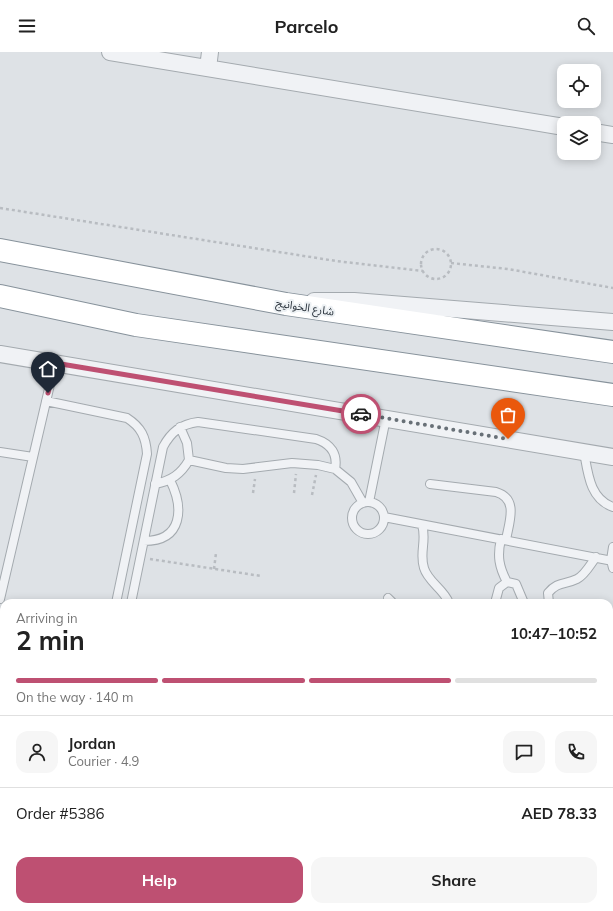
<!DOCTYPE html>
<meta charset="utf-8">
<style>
body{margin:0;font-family:Mulish,"Noto Sans Arabic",sans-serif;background:#f6f6f6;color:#222;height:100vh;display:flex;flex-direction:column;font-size:15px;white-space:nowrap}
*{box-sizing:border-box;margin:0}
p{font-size:13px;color:#767676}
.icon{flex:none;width:22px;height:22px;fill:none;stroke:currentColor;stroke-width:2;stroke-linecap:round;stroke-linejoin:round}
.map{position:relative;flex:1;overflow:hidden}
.sheet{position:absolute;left:0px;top:547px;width:613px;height:312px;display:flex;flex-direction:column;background:#fff;border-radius:12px 12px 0 0;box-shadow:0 2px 10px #0003}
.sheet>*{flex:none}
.fabs{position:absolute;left:557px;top:12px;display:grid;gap:8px}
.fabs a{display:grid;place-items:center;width:44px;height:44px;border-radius:8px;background:#fff;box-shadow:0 2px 10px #0003;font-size:20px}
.pin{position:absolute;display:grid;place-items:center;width:34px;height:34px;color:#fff;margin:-41px -17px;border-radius:50% 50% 50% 0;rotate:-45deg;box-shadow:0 0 4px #0007}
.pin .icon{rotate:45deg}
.courier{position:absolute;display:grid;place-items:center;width:40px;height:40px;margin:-20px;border:3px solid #be5072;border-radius:50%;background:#fff;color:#222;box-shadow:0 1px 5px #0007}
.summary em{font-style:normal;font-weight:700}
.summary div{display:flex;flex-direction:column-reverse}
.summary{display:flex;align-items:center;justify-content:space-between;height:68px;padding:0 16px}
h1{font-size:26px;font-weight:700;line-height:30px}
.bar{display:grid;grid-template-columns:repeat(4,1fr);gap:6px 4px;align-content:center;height:48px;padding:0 16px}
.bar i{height:5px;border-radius:3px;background:#e0e0e0}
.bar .selected{background:#be5072}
.bar p{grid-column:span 4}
.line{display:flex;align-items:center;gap:10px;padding:0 16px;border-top:1px solid #e0e0e0}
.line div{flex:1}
.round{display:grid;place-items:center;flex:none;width:42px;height:42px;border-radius:12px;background:#f6f6f6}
.button{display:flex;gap:8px;margin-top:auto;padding:8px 16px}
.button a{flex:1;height:46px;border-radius:12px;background:#be5072;color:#fff;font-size:16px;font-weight:700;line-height:46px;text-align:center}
.button a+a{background:#f6f6f6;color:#222}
header{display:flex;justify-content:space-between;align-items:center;height:52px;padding:0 16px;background:#fff;font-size:18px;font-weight:700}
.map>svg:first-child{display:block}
</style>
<header><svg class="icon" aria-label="menu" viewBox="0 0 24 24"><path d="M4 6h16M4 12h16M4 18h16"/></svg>Parcelo<svg class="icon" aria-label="search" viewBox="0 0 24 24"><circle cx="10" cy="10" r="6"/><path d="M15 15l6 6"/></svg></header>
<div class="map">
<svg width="613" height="859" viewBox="0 0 613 859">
<rect width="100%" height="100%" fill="#dee2e6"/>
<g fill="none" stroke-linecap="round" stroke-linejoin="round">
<defs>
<path id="lane" d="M46,349L127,366C141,375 146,385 147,402L116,551
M0,400L33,405
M584,400C588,422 590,447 613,455
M189,408L226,416L243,417L292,411L318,413L335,417L351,430L363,451
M155,432C171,429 181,422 189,408L187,391L180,375
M430,432L496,440C519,447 509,470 506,488
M369,450L386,366
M352 466a16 16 0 1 1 32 0a16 16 0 1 1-32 0Z
M384,465L613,509
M422,473C427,488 419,501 424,516C428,530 444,537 449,551
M501,487C497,504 499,515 507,530
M144,489C183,489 184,456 170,428
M613,495L611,508L613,516
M388,546L393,551
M0,547L55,311
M131,551L163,395C171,380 181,372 198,370L316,387C331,392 338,402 335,417
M495,551L499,536L507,530L516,532L524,551
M549,551L548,541C558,529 565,533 577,527C585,523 590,513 596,505
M609,600L613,603
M0,752H4
M263,855L269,859
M602,855L605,859
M69,859L70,855"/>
<path id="street" d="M110,0L564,75
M208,16L210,0
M594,80L613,83
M314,249H354L613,270
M0,302L613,405"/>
<path id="highway" d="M0,198L286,252L613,300
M0,244L136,273L613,343"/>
</defs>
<use href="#lane" stroke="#a4aaaf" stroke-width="10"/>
<use href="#street" stroke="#a4aaaf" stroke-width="18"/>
<use href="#highway" stroke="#87929b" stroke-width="24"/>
<path stroke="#b8bcc1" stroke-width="2.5" stroke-dasharray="3 3" stroke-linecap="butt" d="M0,156L336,209L423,219
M421 212a15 15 0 1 1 30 0a15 15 0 1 1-30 0Z
M451,211L508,217L613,236
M253,441L255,427
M294,441L296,422
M312,443L316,423
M150,507L261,524
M214,517L216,501
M609,580L613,583
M612,660L613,659"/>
<use href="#lane" stroke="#f0f2f5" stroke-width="8"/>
<use href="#street" stroke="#f0f2f5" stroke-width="16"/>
<use href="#highway" stroke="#fff" stroke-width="22"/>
</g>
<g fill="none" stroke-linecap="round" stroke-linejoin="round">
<path stroke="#687077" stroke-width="4" stroke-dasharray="0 7.2" d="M361,362L508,387"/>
<path stroke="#be5072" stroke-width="5" d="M48,341L55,311L361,362"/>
</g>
<g text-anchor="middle" stroke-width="4" stroke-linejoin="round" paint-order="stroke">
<g font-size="11" fill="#29323b" stroke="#edf1f4">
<text transform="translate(305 255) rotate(9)" y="4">شارع الخوانيج</text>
</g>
</g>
</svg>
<div class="fabs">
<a><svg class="icon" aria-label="locate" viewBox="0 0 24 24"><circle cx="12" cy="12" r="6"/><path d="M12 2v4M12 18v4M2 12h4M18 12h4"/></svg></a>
<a><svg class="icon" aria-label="layers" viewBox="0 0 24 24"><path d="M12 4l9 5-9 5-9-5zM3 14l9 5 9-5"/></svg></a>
</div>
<div class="pin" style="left:508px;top:387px;background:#ea580c"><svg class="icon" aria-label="bag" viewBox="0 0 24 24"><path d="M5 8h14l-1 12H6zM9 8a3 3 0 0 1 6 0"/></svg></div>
<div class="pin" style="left:48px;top:341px;background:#1f2937"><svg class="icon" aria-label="home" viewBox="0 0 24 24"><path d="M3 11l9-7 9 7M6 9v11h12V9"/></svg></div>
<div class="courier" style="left:361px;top:362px"><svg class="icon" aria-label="car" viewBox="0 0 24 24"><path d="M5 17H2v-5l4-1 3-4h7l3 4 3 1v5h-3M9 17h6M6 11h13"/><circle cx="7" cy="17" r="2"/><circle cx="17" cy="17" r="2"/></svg></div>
<section class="sheet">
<div class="summary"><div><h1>2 min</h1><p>Arriving in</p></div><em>10:47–10:52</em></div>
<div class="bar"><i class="selected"></i><i class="selected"></i><i class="selected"></i><i></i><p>On the way · 140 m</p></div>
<div class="line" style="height:72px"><a class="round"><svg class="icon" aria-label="person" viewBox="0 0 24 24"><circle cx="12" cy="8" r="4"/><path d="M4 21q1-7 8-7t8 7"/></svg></a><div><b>Jordan</b><p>Courier · 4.9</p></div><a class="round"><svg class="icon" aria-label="chat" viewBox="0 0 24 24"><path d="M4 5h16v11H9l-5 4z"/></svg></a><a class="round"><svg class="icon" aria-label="phone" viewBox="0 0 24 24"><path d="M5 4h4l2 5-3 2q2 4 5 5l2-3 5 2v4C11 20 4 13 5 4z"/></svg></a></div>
<div class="line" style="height:52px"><div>Order #5386</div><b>AED 78.33</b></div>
<div class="button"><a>Help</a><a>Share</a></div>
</section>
</div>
